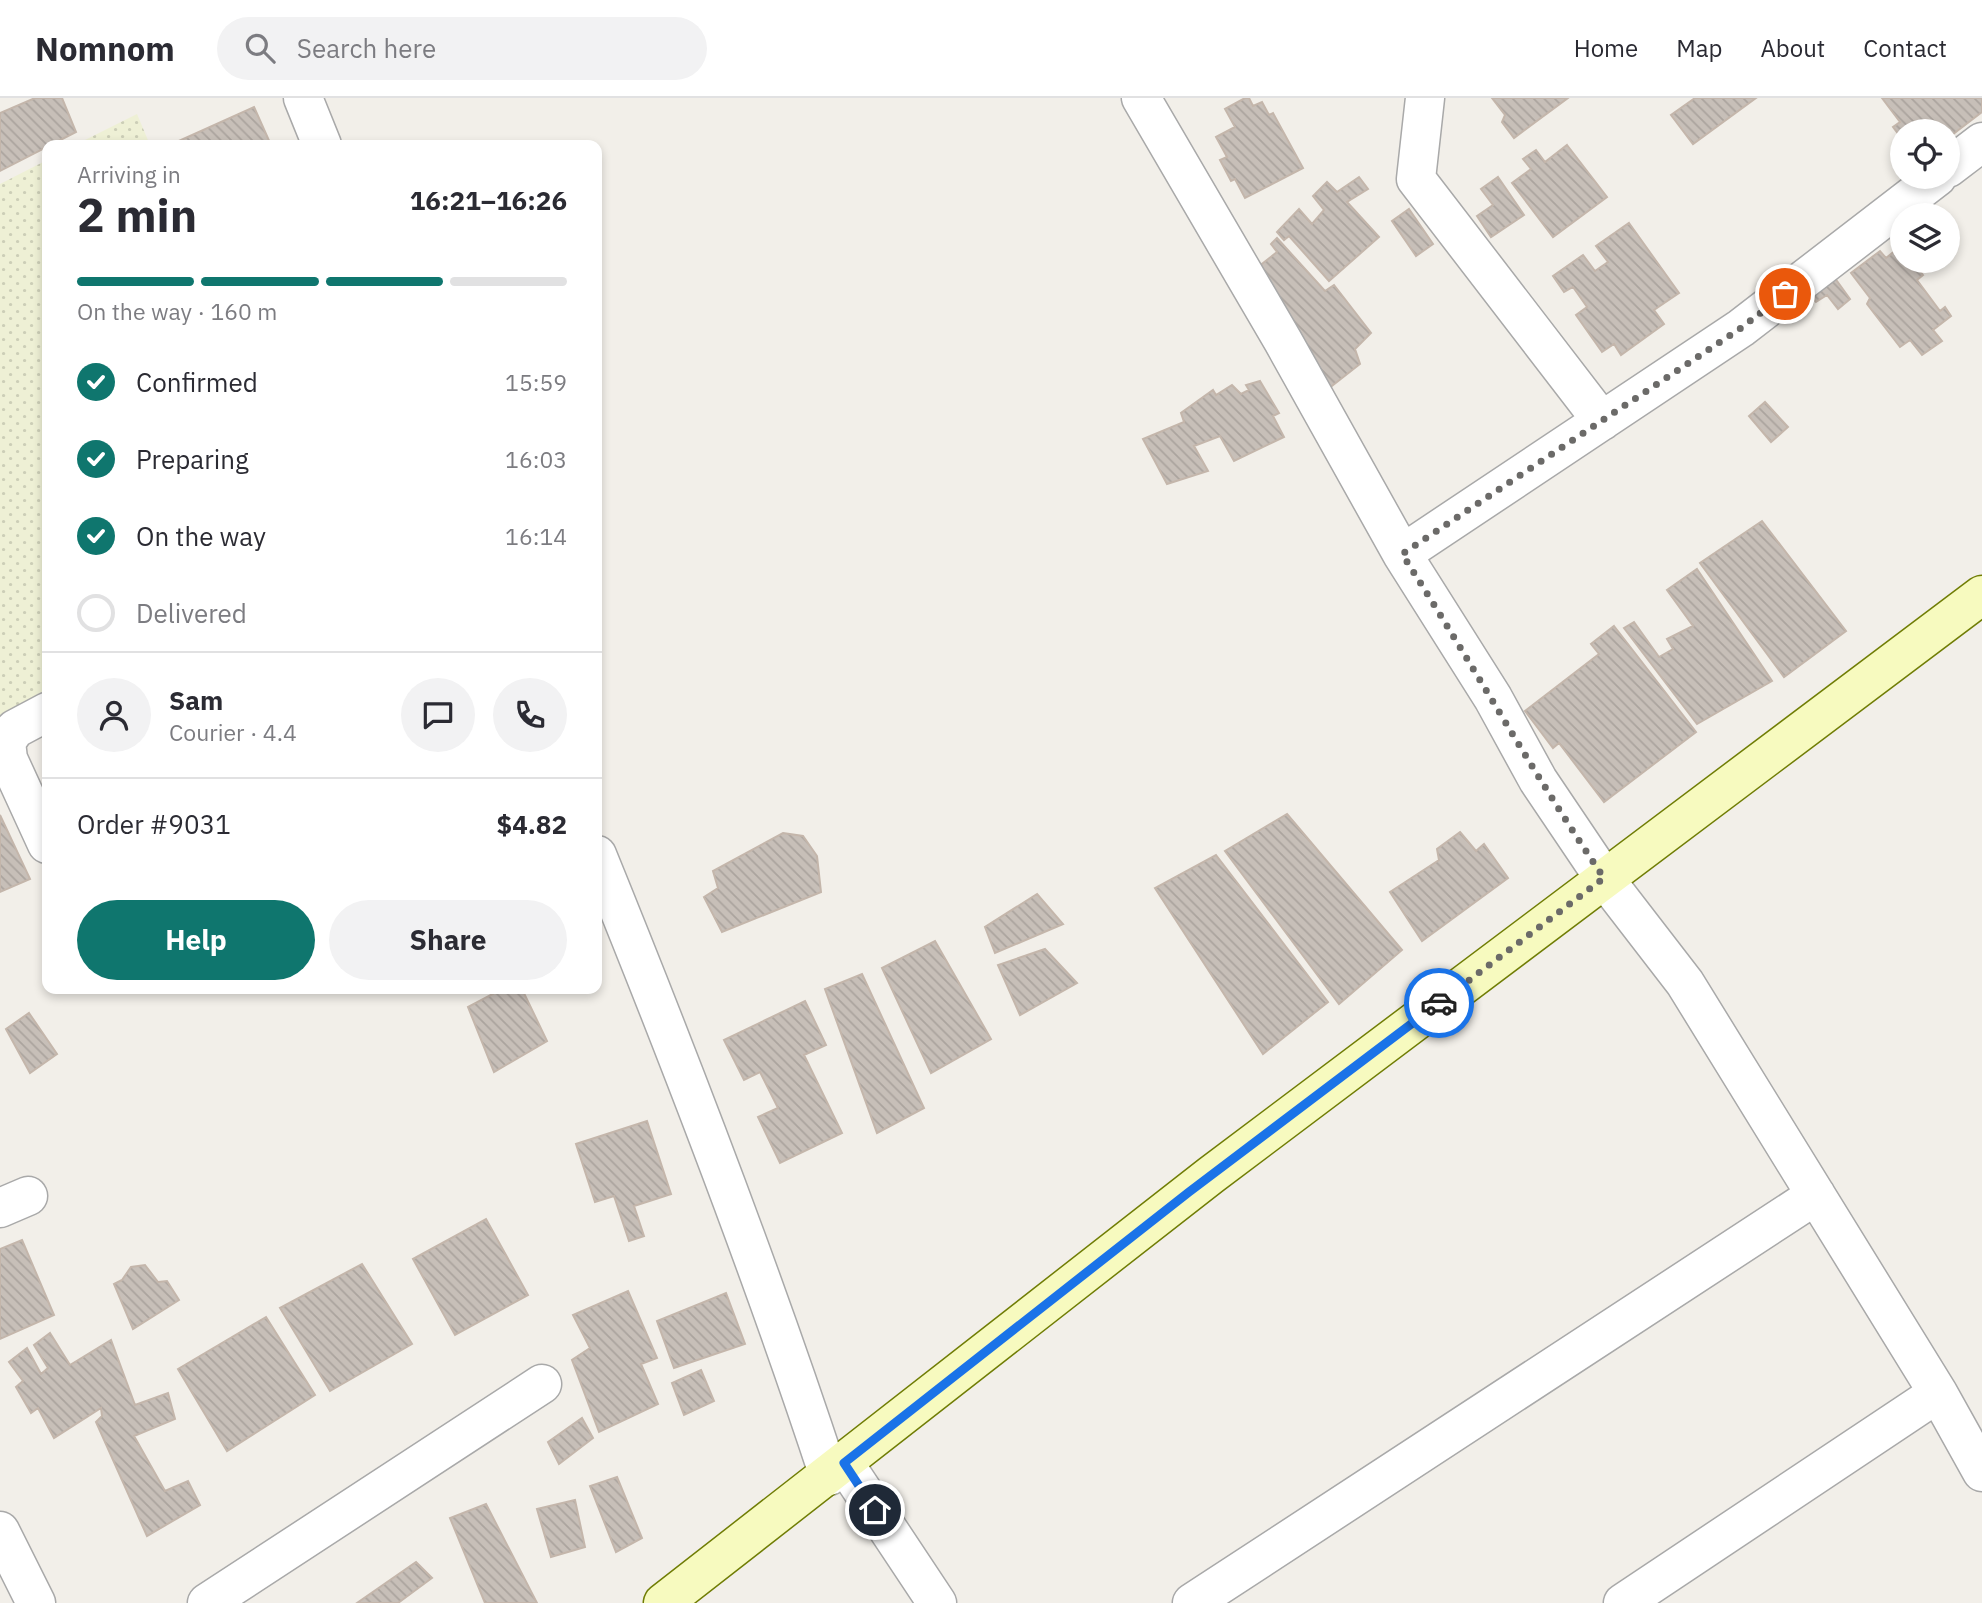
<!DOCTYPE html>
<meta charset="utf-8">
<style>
body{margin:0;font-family:"IBM Plex Sans",sans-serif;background:#f2f2f3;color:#2b2b33;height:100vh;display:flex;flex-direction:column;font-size:26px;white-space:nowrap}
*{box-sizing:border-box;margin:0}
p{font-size:23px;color:#7c7c81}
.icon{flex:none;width:38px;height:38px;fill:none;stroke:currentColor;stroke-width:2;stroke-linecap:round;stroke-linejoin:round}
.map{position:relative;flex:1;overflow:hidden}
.drawer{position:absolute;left:42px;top:42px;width:560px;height:854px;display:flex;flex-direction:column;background:#fff;border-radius:14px;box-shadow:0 4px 10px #0003}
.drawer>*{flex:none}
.buttons{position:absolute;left:1890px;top:21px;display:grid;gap:14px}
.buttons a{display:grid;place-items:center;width:70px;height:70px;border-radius:50%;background:#fff;box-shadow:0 4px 10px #0003;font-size:35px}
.pin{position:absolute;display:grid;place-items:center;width:60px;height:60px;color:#fff;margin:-30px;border:4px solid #fff;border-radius:50%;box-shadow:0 2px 7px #0007}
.courier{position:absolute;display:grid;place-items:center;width:70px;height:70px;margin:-35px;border:5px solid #1a73e8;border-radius:50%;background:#fff;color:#222;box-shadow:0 2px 9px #0007}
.head em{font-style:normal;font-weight:800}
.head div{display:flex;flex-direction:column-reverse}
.head{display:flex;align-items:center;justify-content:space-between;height:119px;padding:0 35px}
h1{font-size:46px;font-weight:800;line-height:52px}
.bar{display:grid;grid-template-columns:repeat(4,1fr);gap:10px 7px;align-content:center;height:84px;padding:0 35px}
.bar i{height:9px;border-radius:5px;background:#e1e1e2}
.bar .active{background:#0f766e}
.bar p{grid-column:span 4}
.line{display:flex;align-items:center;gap:18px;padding:0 35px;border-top:2px solid #e1e1e2}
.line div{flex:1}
.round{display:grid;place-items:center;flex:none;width:74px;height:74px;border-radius:37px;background:#f2f2f3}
ol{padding:0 35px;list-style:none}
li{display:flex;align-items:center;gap:21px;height:77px}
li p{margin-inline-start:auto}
li .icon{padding:7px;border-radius:50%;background:#0f766e;color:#fff;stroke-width:4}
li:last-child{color:#7c7c81}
li i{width:38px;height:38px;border:4px solid #e1e1e2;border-radius:50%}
.primary-button{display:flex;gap:14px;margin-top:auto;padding:14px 35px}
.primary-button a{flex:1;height:80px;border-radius:42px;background:#0f766e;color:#fff;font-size:28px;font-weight:800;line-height:80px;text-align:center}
.primary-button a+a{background:#f2f2f3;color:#2b2b33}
header{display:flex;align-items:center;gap:42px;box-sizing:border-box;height:98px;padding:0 35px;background:#fff;border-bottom:2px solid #e1e1e2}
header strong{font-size:33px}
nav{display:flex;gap:38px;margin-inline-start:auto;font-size:24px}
.search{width:490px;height:63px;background:#f2f2f3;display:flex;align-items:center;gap:18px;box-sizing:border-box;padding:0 24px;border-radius:38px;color:#7c7c81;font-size:26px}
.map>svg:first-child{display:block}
</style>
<header>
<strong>Nomnom</strong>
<div class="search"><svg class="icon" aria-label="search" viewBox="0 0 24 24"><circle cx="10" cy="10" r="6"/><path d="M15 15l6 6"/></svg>Search here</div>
<nav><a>Home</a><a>Map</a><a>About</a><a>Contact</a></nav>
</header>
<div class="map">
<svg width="1982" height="1505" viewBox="0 0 1982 1505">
<defs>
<pattern id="farmland-dots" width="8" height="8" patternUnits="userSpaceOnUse" patternTransform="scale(1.75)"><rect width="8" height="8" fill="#eef0d5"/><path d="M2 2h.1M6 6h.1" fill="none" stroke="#ccceb7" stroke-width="1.8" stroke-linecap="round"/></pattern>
<pattern id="building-back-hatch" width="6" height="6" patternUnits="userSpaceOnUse" patternTransform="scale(1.75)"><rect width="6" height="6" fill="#c7bfb8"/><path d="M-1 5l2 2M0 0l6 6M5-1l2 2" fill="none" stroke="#aba49e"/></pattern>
</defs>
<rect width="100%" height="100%" fill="#f2efe9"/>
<path fill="url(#farmland-dots)" d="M137,16L150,47H75Z
M47,62V591L0,618V86Z"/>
<path fill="url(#building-back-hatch)" stroke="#c4b6ab" stroke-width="2" d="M35,0H62L76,34L0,73V15Z
M1245,0H1249L1253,8L1262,4L1269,17L1273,15L1303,70L1245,100L1235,81L1231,83L1220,62L1227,59L1216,39L1235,29L1225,11Z
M1492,0H1568L1514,40L1502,24L1505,17Z
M1695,0H1756L1693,46L1671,17Z
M1882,0H1982V14L1948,40V33H1902V41L1893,29L1900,24Z
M254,9L271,47H170Z
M1567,47L1607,99L1553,139L1512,85L1531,71L1523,61L1536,52L1545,64Z
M1359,79L1368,91L1347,104L1379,139L1329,183L1289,138L1284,142L1277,134L1299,111L1312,126L1324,112L1313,98L1327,84L1337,94Z
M1498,79L1524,117L1491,139L1477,118L1493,107L1481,91Z
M1409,111L1433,146L1416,158L1392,123Z
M1629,125L1679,195L1654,212L1664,226L1621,257L1614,246L1602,254L1576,217L1587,209L1573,189L1564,194L1553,178L1583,157L1595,173L1608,164L1596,148Z
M1277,140L1325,193L1334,187L1371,235L1355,251L1360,266L1328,291L1258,169L1277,154L1271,146Z
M1902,147V163H1912L1923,177L1917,182L1940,213L1945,209L1951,218L1933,232L1942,243L1922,257L1910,242L1900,249L1867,206L1870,200L1851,175L1880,153L1886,160Z
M1832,176L1850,201L1838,211L1827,197L1816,204L1809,194Z
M1260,283L1279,315L1273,318L1284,339L1234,363L1220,338L1194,348L1208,373L1167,386L1143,341L1184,324L1181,315L1213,292L1216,297L1232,287L1241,296L1249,292L1246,287Z
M1765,304L1788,329L1771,344L1749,318Z
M1762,423L1846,533L1784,579L1700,465Z
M1697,471L1772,583L1697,626L1624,530L1634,524L1659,559L1673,551L1667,541L1693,528L1667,492Z
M1614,528L1696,634L1604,704L1559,645L1553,650L1525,613L1599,556L1591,546Z
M1287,716L1402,852L1339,906L1225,753Z
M0,717L30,781L0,794Z
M1460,734L1476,753L1484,746L1508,780L1422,843L1390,794L1439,762L1437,751Z
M783,735L803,738L817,758L821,794L722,834L704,799L718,790L713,773Z
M1216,757L1328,904L1263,956L1155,790Z
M1037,796L1063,826L995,855L985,829Z
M935,843L991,941L931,975L882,870Z
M1045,851L1077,885L1020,917L998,867Z
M862,876L924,1010L877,1035L825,891Z
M502,891H522L547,943L494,974L468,909Z
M805,903L826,947L804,957L842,1035L780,1065L758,1019L778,1010L760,974L744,982L724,942Z
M29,915L57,956L30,975L6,931Z
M647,1023L671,1096L634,1108L644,1138L629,1143L614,1098L595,1104L576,1046Z
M486,1121L528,1197L455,1237L413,1161Z
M22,1142L54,1217L0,1241V1151Z
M362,1166L412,1246L330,1293L280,1210Z
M145,1167L158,1184L167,1183L179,1202L133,1231L114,1186L122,1182L131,1169Z
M628,1193L657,1260L641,1266L658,1306L599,1334L572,1262L590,1250L573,1217Z
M726,1195L745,1246L674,1270L657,1223Z
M266,1219L315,1297L227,1353L178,1271Z
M50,1235L70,1267L111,1242L135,1307L168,1295L175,1321L134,1338L165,1393L188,1383L200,1407L147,1438L96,1324L102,1318L101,1310L54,1340L38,1310L31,1315L16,1289L23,1283L9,1264L27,1250L41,1276L48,1270L34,1247Z
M701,1272L714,1303L684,1317L672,1285Z
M582,1320L593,1340L559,1366L548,1344Z
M617,1379L642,1440L616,1454L590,1388Z
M575,1402L585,1449L551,1459L537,1411Z
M486,1406L537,1505H485L450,1420Z
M416,1464L432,1480L398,1505H357Z"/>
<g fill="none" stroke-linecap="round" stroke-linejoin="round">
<defs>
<path id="minor" d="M303,0L322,47
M1141,0L1283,243L1402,456L1493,600L1538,682L1604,780L1685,885L1938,1295L1982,1374
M1425,0L1416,81L1602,323
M1948,70L1982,44
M1402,456L1741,230L1937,79
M47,614L15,631L6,644L8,661L47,746
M597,757C680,961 760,1168 829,1378
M0,1110L28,1098
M844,1365L937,1505
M0,1433L36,1505
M207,1505L542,1286
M1192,1505L1816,1097
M1623,1505L1938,1295"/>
<path id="secondary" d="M663,1505L1211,1077L1982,497"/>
</defs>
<use href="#minor" stroke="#a9a9a9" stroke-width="41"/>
<use href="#secondary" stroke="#707d05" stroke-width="41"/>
<use href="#minor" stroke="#fff" stroke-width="38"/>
<use href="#secondary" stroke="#f7fabf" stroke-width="38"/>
</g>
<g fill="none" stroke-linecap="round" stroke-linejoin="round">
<path stroke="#6b6a68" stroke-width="7" stroke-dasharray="0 12.6" d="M1439,905L1604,780C1532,674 1471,563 1402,456L1741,230L1785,196"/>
<path stroke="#1a73e8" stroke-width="9" d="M875,1412L844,1365L1189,1094L1439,905"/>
</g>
</svg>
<div class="buttons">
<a><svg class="icon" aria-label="locate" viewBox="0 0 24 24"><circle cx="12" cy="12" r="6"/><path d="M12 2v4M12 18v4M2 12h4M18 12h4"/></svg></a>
<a><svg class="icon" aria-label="layers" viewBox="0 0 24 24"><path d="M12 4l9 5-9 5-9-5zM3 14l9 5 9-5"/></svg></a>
</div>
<div class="pin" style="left:1785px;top:196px;background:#ea580c"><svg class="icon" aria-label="bag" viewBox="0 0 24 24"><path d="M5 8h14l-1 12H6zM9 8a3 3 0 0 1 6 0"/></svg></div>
<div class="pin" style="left:875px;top:1412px;background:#1f2937"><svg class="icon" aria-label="home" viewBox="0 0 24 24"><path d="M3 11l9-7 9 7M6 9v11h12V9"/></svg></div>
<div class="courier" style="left:1439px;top:905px"><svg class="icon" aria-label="car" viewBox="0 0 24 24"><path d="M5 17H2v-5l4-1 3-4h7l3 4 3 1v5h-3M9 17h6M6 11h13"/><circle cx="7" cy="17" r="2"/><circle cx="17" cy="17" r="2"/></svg></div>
<section class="drawer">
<div class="head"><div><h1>2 min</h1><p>Arriving in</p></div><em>16:21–16:26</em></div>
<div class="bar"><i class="active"></i><i class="active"></i><i class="active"></i><i></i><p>On the way · 160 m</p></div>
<ol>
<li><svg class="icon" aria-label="check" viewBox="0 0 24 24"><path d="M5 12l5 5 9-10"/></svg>Confirmed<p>15:59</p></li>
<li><svg class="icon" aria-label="check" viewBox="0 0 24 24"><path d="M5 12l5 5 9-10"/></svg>Preparing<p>16:03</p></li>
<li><svg class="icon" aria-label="check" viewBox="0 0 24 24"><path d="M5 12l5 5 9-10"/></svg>On the way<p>16:14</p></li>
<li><i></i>Delivered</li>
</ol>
<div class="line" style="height:126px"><a class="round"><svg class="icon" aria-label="person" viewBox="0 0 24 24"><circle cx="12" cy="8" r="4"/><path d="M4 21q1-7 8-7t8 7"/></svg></a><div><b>Sam</b><p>Courier · 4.4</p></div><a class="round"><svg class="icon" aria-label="chat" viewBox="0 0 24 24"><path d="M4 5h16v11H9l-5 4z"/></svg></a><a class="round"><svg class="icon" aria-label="phone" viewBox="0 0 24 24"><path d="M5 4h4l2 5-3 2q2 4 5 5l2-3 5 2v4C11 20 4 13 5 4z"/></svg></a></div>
<div class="line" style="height:91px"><div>Order #9031</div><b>$4.82</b></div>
<div class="primary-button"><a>Help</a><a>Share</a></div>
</section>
</div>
